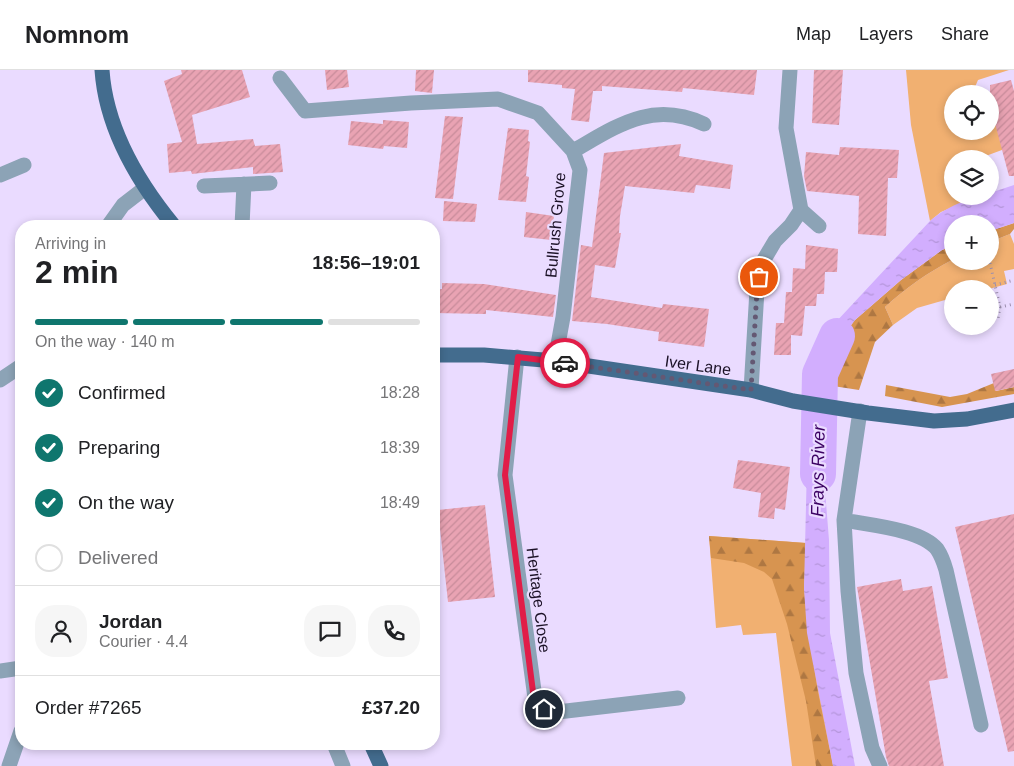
<!DOCTYPE html>
<meta charset="utf-8">
<style>
body{margin:0;font-family:Arial,sans-serif;background:#f6f6f6;color:#202124;height:100vh;display:flex;flex-direction:column;font-size:19px;white-space:nowrap}
*{box-sizing:border-box;margin:0}
p{font-size:16px;color:#757577}
.icon{flex:none;width:28px;height:28px;fill:none;stroke:currentColor;stroke-width:2;stroke-linecap:round;stroke-linejoin:round}
.map{position:relative;flex:1;overflow:hidden}
.side{position:absolute;left:15px;top:150px;width:425px;height:530px;display:flex;flex-direction:column;background:#fff;border-radius:20px;box-shadow:0 2px 8px #0003}
.side>*{flex:none}
.fabs{position:absolute;left:944px;top:15px;display:grid;gap:10px}
.fabs a{display:grid;place-items:center;width:55px;height:55px;border-radius:50%;background:#fff;box-shadow:0 2px 8px #0003;font-size:25px}
.pin{position:absolute;display:grid;place-items:center;width:42px;height:42px;color:#fff;margin:-21px;border:2px solid #fff;border-radius:50%;box-shadow:0 1px 5px #0007}
.courier{position:absolute;display:grid;place-items:center;width:50px;height:50px;margin:-25px;border:4px solid #e11d48;border-radius:50%;background:#fff;color:#222;box-shadow:0 1px 6px #0007}
.head em{font-style:normal;font-weight:700}
.head div{display:flex;flex-direction:column-reverse}
.head{display:flex;align-items:center;justify-content:space-between;height:85px;padding:0 20px}
h1{font-size:32px;font-weight:700;line-height:38px}
.bar{display:grid;grid-template-columns:repeat(4,1fr);gap:8px 5px;align-content:center;height:60px;padding:0 20px}
.bar i{height:6px;border-radius:4px;background:#e0e0e0}
.bar .active{background:#0f766e}
.bar p{grid-column:span 4}
.line{display:flex;align-items:center;gap:12px;padding:0 20px;border-top:1px solid #e0e0e0}
.line div{flex:1}
.round{display:grid;place-items:center;flex:none;width:52px;height:52px;border-radius:20px;background:#f6f6f6}
ol{padding:0 20px;list-style:none}
li{display:flex;align-items:center;gap:15px;height:55px}
li p{margin-inline-start:auto}
li .icon{padding:5px;border-radius:50%;background:#0f766e;color:#fff;stroke-width:4}
li:last-child{color:#757577}
li i{width:28px;height:28px;border:2px solid #e0e0e0;border-radius:50%}
header{display:flex;align-items:center;gap:30px;box-sizing:border-box;height:70px;padding:0 25px;background:#fff;border-bottom:1px solid #e0e0e0}
header strong{font-size:24px}
nav{display:flex;gap:28px;margin-inline-start:auto;font-size:18px}
.map>svg:first-child{display:block}
</style>
<header>
<strong>Nomnom</strong>
<nav><a>Map</a><a>Layers</a><a>Share</a></nav>
</header>
<div class="map">
<svg width="1014" height="696" viewBox="0 0 1014 696">
<defs>
<pattern id="forest-firs" width="22" height="20" patternUnits="userSpaceOnUse" patternTransform="scale(1.25)"><rect width="22" height="20" fill="#d79450"/><path d="M5 1l3.5 6h-7zM16 11l3.5 6h-7z" fill="#ae7742"/></pattern>
<pattern id="water-ripples" width="26" height="14" patternUnits="userSpaceOnUse" patternTransform="scale(1.25)"><rect width="26" height="14" fill="#d2aefe"/><path d="M2 4q2-2 4 0t4 0M15 11q2-2 4 0t4 0" fill="none" stroke="#b495da"/></pattern>
<pattern id="building-hatch" width="6" height="6" patternUnits="userSpaceOnUse" patternTransform="scale(1.25)"><rect width="6" height="6" fill="#e9a3b3"/><path d="M-1 1l2-2M0 6l6-6M5 7l2-2" fill="none" stroke="#c78b9a"/></pattern>
</defs>
<rect width="100%" height="100%" fill="#eadbff"/>
<path fill="#f1b071" d="M906,0H1009L978,10L975,17L977,24H952V61H990V41H991L995,52L1002,50L1010,77L983,87V89H952V126H980L941,142L930,151L911,55Z
M1010,164L1014,174V199L1004,201L1007,214L989,219H952V228L917,238L893,255L885,237C906,218 927,203 952,190V191H990V172Z
M709,466L806,473L804,519L833,696H792L776,563L743,565L741,555L716,558Z"/>
<path fill="url(#forest-firs)" d="M1014,153V159L1010,164L990,172V161Z
M952,176V190C927,203 906,218 885,237L893,255L875,272L859,320L833,316L845,263L855,250L901,210L942,180Z
M994,313L996,321L1014,317V324L942,337L885,326L886,315L950,327L967,324Z
M709,466L806,473L804,519L817,617L833,696H816L806,631L787,554L772,509L764,502L744,493L711,488Z"/>
<path fill="url(#water-ripples)" d="M1014,115V153L990,161V154H952V176L942,180L901,210L855,250L845,263L833,316L807,310L819,272L835,253L930,151C945,138 969,126 990,126V123Z
M808,352L829,356L824,408L829,470L830,563L855,696H833L807,563L804,519Z"/>
<g fill="none" stroke-linecap="round" stroke-linejoin="round">
<path stroke="#d2aefe" stroke-width="36" d="M818,404L820,304L837,266"/>
</g>
<path fill="url(#building-hatch)" d="M181,0H242L250,27L192,45L197,74L253,69L255,76L280,74L283,102L253,104V97L192,104L191,101L169,103L167,74L182,72L164,11L182,4Z
M325,0H347L349,17L327,20Z
M416,0H434L432,23L415,21Z
M528,0H757L754,25L683,18L682,22L602,16V21H593L589,52L571,50L575,19L562,18V15L528,12Z
M814,0H843L839,55L812,53Z
M1011,10L1014,21V106H1009L990,35V15Z
M445,46L463,47L453,129L435,128Z
M383,50L409,52L407,78L384,76L383,79L348,75L351,51L383,54Z
M508,58L529,60L528,71L530,72L526,106L529,107L526,132L498,130Z
M681,74L679,86L733,95L730,119L696,115L694,123L625,116L620,146L619,163H621L615,198L595,195L591,227L662,238L663,234L709,239L704,277L658,271L659,262L607,254L572,251L581,175L592,177L604,83Z
M840,77L899,80L897,108H888L886,166L858,164L859,126L807,121L804,106L806,82L839,85Z
M444,131L477,134L475,152L443,151Z
M526,142L554,146L551,170L524,167Z
M806,175L838,179L837,202H825L824,224H817L816,236H805L802,266L791,265V285H774L776,253H784L786,222H792L793,198L805,199Z
M442,213L484,214L556,225L553,247L486,240V244L434,243V220L442,219Z
M1014,299V317L995,321L991,304Z
M738,390L790,397L785,440L775,438L774,449L758,447L761,423L733,418Z
M485,435L495,527L448,532L438,440Z
M1014,444V681L1008,682L955,457Z
M901,509L903,521L932,516L948,608L929,611L944,696H889L886,687L857,517Z"/>
<g fill="none" stroke-linecap="round" stroke-linejoin="round">
<path stroke="#9d90af" stroke-width="3" stroke-dasharray="1 4" stroke-linecap="butt" d="M990,193L1000,237L998,248
M995,215L1014,210
M1000,237L1014,234"/>
<path stroke="#8ca3b6" stroke-width="15" d="M280,8L305,41L411,33L498,29L538,43L573,81L580,100L563,247L555,291
M573,81C617,56 652,30 704,54
M0,105L24,95
M204,116L270,113
M801,140L819,156
M108,156L123,135L145,118
M242,156L244,114
M517,287L505,405L535,628L539,634L549,643L678,628
M0,310L21,296
M751,320L757,220L762,193L775,171L791,155L801,140L786,58L790,0
M860,341L844,450L848,521L856,603L872,678L880,696
M844,450C868,455 921,459 937,479C941,485 944,493 946,500L981,655
M0,601L21,598
M334,674L343,696
M9,696L21,661"/>
<path stroke="#436c8e" stroke-width="15" d="M102,0C106,59 137,111 174,156
M434,285H484L555,291L751,320L793,331L868,343L934,351L967,349L1014,340
M371,674L381,696"/>
</g>
<g fill="none" stroke-linecap="round" stroke-linejoin="round">
<path stroke="#645873" stroke-width="5" stroke-dasharray="0 9" d="M565,293L751,320L757,220L759,207"/>
<path stroke="#e11d48" stroke-width="6" d="M544,639L539,634L533,622L505,405L518,287L565,293"/>
</g>
<g text-anchor="middle" stroke-width="4.5" stroke-linejoin="round" paint-order="stroke">
<g font-size="16" fill="#1c1227" stroke="#eadbff">
<text transform="translate(555 155) rotate(-85)" y="6">Bullrush Grove</text>
<text transform="translate(698 295) rotate(8)" y="6">Iver Lane</text>
<text transform="translate(539 530) rotate(83)" y="6">Heritage Close</text>
</g>
<g font-size="18" font-style="italic" fill="#3c0263" stroke="#eadbff">
<text transform="translate(818 401) rotate(-89)" y="6">Frays River</text>
</g>
</g>
</svg>
<div class="fabs">
<a><svg class="icon" aria-label="locate" viewBox="0 0 24 24"><circle cx="12" cy="12" r="6"/><path d="M12 2v4M12 18v4M2 12h4M18 12h4"/></svg></a>
<a><svg class="icon" aria-label="layers" viewBox="0 0 24 24"><path d="M12 4l9 5-9 5-9-5zM3 14l9 5 9-5"/></svg></a>
<a>+</a>
<a>−</a>
</div>
<div class="pin" style="left:759px;top:207px;background:#ea580c"><svg class="icon" aria-label="bag" viewBox="0 0 24 24"><path d="M5 8h14l-1 12H6zM9 8a3 3 0 0 1 6 0"/></svg></div>
<div class="pin" style="left:544px;top:639px;background:#1f2937"><svg class="icon" aria-label="home" viewBox="0 0 24 24"><path d="M3 11l9-7 9 7M6 9v11h12V9"/></svg></div>
<div class="courier" style="left:565px;top:293px"><svg class="icon" aria-label="car" viewBox="0 0 24 24"><path d="M5 17H2v-5l4-1 3-4h7l3 4 3 1v5h-3M9 17h6M6 11h13"/><circle cx="7" cy="17" r="2"/><circle cx="17" cy="17" r="2"/></svg></div>
<section class="side">
<div class="head"><div><h1>2 min</h1><p>Arriving in</p></div><em>18:56–19:01</em></div>
<div class="bar"><i class="active"></i><i class="active"></i><i class="active"></i><i></i><p>On the way · 140 m</p></div>
<ol>
<li><svg class="icon" aria-label="check" viewBox="0 0 24 24"><path d="M5 12l5 5 9-10"/></svg>Confirmed<p>18:28</p></li>
<li><svg class="icon" aria-label="check" viewBox="0 0 24 24"><path d="M5 12l5 5 9-10"/></svg>Preparing<p>18:39</p></li>
<li><svg class="icon" aria-label="check" viewBox="0 0 24 24"><path d="M5 12l5 5 9-10"/></svg>On the way<p>18:49</p></li>
<li><i></i>Delivered</li>
</ol>
<div class="line" style="height:90px"><a class="round"><svg class="icon" aria-label="person" viewBox="0 0 24 24"><circle cx="12" cy="8" r="4"/><path d="M4 21q1-7 8-7t8 7"/></svg></a><div><b>Jordan</b><p>Courier · 4.4</p></div><a class="round"><svg class="icon" aria-label="chat" viewBox="0 0 24 24"><path d="M4 5h16v11H9l-5 4z"/></svg></a><a class="round"><svg class="icon" aria-label="phone" viewBox="0 0 24 24"><path d="M5 4h4l2 5-3 2q2 4 5 5l2-3 5 2v4C11 20 4 13 5 4z"/></svg></a></div>
<div class="line" style="height:65px"><div>Order #7265</div><b>£37.20</b></div>
</section>
</div>
